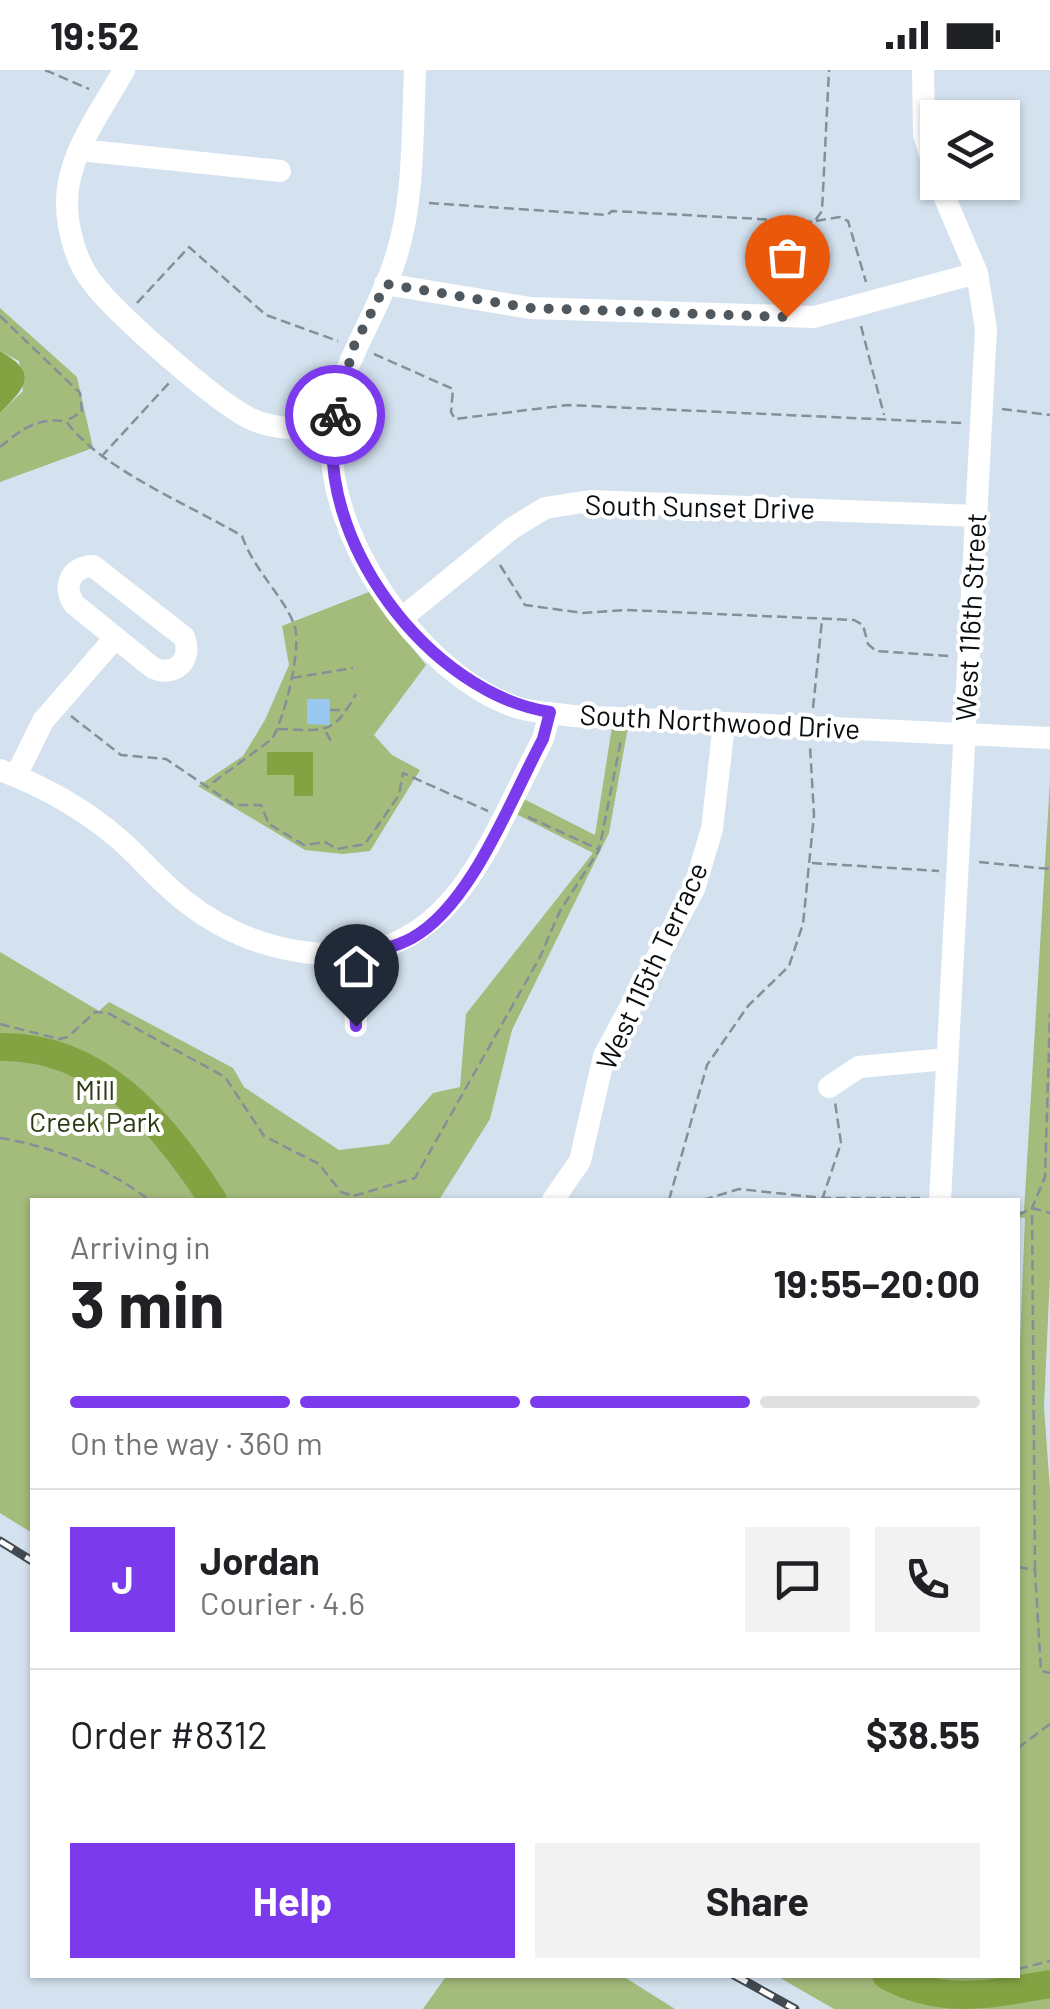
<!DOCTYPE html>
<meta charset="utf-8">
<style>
body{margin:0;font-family:Barlow,sans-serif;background:#f2f2f2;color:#202124;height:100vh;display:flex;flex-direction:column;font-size:38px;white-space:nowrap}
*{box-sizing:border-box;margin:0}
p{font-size:32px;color:#757577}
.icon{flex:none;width:55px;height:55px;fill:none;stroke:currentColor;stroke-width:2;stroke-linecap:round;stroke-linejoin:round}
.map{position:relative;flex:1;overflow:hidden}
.sheet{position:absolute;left:30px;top:1128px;width:990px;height:780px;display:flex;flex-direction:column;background:#fff;border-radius:0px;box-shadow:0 2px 8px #0004}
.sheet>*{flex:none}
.tools{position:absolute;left:920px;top:30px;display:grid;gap:20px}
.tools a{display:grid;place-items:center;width:100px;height:100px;border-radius:0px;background:#fff;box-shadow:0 2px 8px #0004;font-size:50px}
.pin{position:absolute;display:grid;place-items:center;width:85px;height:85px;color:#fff;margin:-102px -42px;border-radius:50% 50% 50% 0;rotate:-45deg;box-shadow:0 0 10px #0007}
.pin .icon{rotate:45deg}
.courier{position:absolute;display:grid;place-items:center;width:100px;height:100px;margin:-50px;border:8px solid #7c3aed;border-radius:50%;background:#fff;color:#222;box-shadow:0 2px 12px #0007}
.head em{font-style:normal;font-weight:700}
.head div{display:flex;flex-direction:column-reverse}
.head{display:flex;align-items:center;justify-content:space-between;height:170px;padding:0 40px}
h1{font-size:65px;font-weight:700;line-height:75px}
.bar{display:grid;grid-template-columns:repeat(4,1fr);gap:15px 10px;align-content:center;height:120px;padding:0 40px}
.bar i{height:12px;border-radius:8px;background:#e0e0e0}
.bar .active{background:#7c3aed}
.bar p{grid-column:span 4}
.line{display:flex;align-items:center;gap:25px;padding:0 40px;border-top:2px solid #e0e0e0}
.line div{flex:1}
.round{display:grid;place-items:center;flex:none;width:105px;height:105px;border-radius:0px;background:#f2f2f2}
.button{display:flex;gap:20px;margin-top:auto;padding:20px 40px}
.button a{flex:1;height:115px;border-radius:0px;background:#7c3aed;color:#fff;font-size:40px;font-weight:700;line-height:115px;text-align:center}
.button a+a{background:#f2f2f2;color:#202124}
.status{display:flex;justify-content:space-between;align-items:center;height:70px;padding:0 50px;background:#fff;direction:ltr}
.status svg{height:28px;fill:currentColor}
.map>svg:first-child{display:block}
</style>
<div class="status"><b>19:52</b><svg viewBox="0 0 49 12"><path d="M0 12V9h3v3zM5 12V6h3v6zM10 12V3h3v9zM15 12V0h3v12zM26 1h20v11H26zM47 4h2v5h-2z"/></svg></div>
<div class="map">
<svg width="1050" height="1939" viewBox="0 0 1050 1939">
<rect width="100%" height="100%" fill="#d4e2ef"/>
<path fill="#a3bb7b" d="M0,238L77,307L93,378L0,412V343L23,321L19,291L0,281Z
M369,522L426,595L374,665L392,685L420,700L370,781L343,784L305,780L198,716L243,686L265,650L289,595L282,556Z
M612,657H628L609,763L512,960L490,1049L439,1130H32V1463L0,1443V882L99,941L109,932L233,998L244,1017L339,1080L389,1074L433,1023L460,1017L466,944L593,783L514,743L522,728L595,765Z
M1050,711V1205L1044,1337L1050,1420V1939H834L775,1905H1018V1322L1025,1148L1018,1147V1141H1024Z
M447,1905H621L675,1939H423Z"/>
<path fill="#83a343" d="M0,281C39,303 26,317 0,343Z
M267,682H313V726H294V705H267Z"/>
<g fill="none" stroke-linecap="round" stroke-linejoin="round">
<path stroke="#83a343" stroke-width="28" d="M0,977C99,975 163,1053 213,1130
M886,1905C941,1936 992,1924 1050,1914"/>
</g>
<path fill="#98c7f0" d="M307,629H330V655L307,654Z"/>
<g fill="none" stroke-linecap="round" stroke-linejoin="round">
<path stroke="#858f99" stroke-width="2.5" stroke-dasharray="10 5" stroke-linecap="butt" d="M45,0L89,19
M429,133L607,145L612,141L814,152L822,141L829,0
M816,151L840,147L848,151L866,212
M137,233L189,177L266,245L338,271
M0,246L80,323L82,342L66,351C99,398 190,435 242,466C255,502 282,524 294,554C303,576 284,650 272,669L211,714
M861,256L884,345
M374,284L453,319L451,342L455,349L568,335L962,353
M1002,339L1050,345
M0,377C22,359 36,348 65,351
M101,387L169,313
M500,495L525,535L583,543L627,540L854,550L863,555L868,574L876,581L949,586
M292,608L353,598
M813,638L822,550
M330,640H347
M71,646L121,685L166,689L234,735H261L269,754L304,775L325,772L337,779L365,774L399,725L403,703L488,741
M278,659C325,660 332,667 356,624
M326,662L332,673
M528,747L598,779
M979,792L1050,799
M812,793L939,801
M0,954L59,969L68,967L95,942L108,943L225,1007L264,1066L319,1094L341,1122L353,1126L415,1108L540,887L560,841L599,780L621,670
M0,1068C50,1076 109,1098 149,1130
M669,1130L707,995L748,936L789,896L803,854L814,745L810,676
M703,1130L739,1119L822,1128H920
M822,1130L841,1073L835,1032
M1018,1145L1032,1138L1050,1143
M1018,1497L1035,1500L1041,1601L1050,1603
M1035,1500L1032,1138L1045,1107L1050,943
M1018,1678L1050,1654
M1018,1899L1050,1891"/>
<path stroke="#fff" stroke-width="22" d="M124,0C102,40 67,84 67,133C67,158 76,192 92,212C116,244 214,330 249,348C272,360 306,359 332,361
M415,0C412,64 415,135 393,196C374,252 338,297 332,359C322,462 417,601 513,636C531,643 554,643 573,646L1050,668
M923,0L924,64L938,111
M80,80L280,101
M938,112L977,203L986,259L940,1130
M385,214L530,238L814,247L977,203
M93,496L184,567C193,589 176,608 153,598L74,534C62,515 71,497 93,496Z
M402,548L511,459L545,438L590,431L976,446
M0,700C43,716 84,739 119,769C142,789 161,813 186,832C223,861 265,878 311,883C452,900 488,772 543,669L550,643
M16,706L43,651L115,568
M353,885L356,956
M829,1017L859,997L947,989
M553,1130L580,1091L604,986L694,819L712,759L724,654"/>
<defs>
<path id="rail" d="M0,1471L32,1491
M734,1905L795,1939"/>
</defs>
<use href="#rail" stroke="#424950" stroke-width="9"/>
<use href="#rail" stroke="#fff" stroke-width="5" stroke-dasharray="15" stroke-linecap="butt"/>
</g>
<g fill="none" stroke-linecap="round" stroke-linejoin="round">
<path stroke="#4f585f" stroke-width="10" stroke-dasharray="0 18" d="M335,345L354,276L386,214L530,238L787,247"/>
<path stroke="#7c3aed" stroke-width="12" d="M335,345C313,469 429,623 550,642L543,669C511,728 472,835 412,868C394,878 373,882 353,885L356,956"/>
</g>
<g text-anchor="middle" stroke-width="8" stroke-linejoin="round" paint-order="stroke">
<g font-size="28" fill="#080d11" stroke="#fff">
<text transform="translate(700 437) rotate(1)" y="10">South Sunset Drive</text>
<text transform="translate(971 547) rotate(-87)" y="10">West 116th Street</text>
<text transform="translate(720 652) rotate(3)" y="10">South Northwood Drive</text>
<text transform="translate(652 896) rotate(-65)" y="10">West 115th Terrace</text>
</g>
<g font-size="28" fill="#2d3a13" stroke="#fff">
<text x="95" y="1030">Mill<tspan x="95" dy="32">Creek Park</tspan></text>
</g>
</g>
</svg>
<div class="tools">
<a><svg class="icon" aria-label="layers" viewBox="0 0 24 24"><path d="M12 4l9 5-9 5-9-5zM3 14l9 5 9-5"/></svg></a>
</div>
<div class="pin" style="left:787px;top:247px;background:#ea580c"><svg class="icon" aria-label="bag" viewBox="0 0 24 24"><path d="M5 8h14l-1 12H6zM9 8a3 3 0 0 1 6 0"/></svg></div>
<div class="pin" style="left:356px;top:956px;background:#1f2937"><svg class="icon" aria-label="home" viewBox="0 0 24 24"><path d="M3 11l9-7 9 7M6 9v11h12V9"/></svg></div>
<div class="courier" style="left:335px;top:345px"><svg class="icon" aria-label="bike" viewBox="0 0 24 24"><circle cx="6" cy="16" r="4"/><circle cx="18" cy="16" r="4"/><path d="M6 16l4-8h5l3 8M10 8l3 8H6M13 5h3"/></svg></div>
<section class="sheet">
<div class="head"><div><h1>3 min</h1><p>Arriving in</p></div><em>19:55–20:00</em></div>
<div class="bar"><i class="active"></i><i class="active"></i><i class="active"></i><i></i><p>On the way · 360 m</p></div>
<div class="line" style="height:180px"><b class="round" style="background:#7c3aed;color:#fff">J</b><div><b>Jordan</b><p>Courier · 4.6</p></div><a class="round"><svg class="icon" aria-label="chat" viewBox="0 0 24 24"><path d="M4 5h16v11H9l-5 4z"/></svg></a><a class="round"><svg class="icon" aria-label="phone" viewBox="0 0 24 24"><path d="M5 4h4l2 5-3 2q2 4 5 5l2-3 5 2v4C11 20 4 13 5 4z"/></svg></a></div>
<div class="line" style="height:130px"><div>Order #8312</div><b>$38.55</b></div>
<div class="button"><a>Help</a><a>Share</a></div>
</section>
</div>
